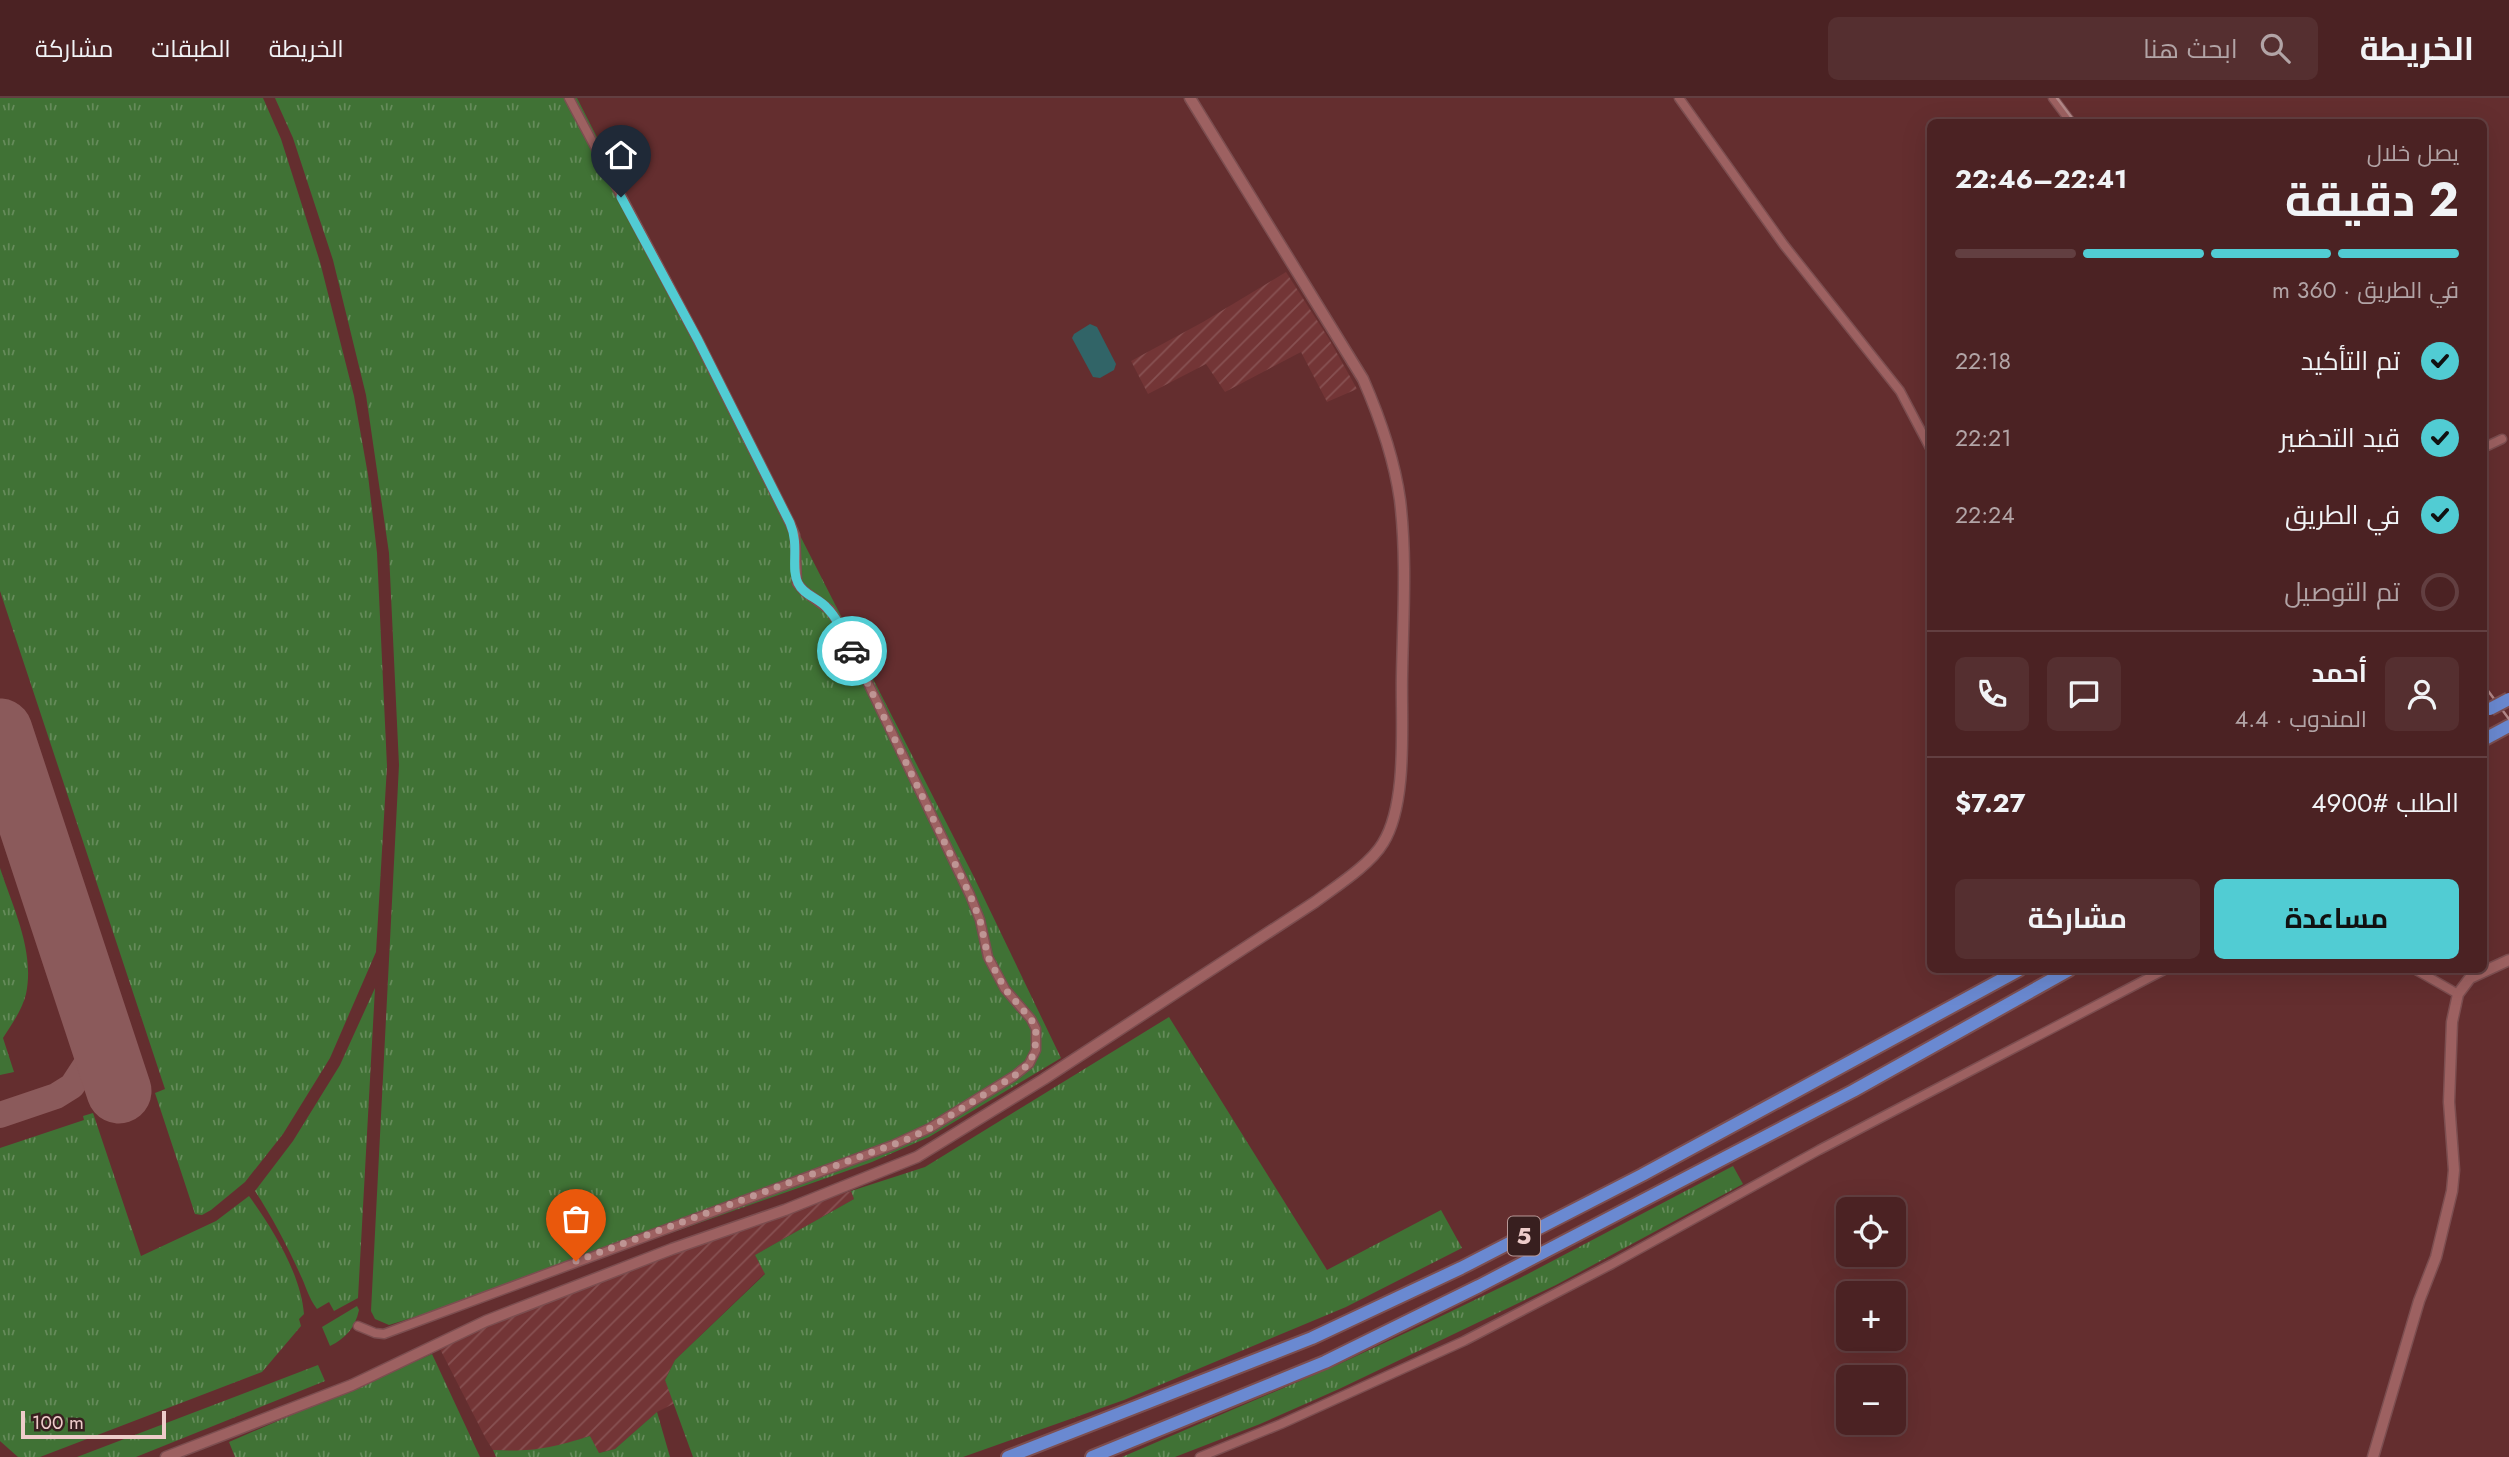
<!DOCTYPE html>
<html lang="ar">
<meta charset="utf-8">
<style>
body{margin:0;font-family:Jost,Cairo,sans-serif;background:#552f30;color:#f1f3f6;direction:rtl;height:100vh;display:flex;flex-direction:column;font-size:26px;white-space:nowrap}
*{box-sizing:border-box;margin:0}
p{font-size:23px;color:#b2a4a6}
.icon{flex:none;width:38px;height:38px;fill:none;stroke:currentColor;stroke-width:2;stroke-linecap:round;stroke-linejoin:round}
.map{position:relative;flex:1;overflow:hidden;direction:ltr}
.details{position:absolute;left:1927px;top:21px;width:560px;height:854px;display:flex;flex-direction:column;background:#4b2223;border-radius:10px;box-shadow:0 7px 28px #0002,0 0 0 2px #623f41;direction:rtl}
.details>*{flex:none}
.controls{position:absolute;left:1836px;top:1099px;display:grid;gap:14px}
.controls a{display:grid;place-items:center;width:70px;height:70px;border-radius:10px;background:#4b2223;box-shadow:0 7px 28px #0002,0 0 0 2px #623f41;font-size:35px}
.scale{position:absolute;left:21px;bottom:18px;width:145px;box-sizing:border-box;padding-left:7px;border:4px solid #eeccca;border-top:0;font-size:19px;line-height:24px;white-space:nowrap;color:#eeccca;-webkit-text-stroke:5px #381f1f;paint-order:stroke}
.pin{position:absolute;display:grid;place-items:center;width:60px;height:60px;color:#fff;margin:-72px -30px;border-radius:50% 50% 50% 0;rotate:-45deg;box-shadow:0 0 7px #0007}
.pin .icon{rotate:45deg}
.courier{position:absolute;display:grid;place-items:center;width:70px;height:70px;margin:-35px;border:5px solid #51ccd3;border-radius:50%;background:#fff;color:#222;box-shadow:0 2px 9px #0007}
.headline em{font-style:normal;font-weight:700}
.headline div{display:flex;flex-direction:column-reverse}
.headline{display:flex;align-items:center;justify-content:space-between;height:119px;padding:0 28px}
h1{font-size:46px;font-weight:700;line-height:52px}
.bar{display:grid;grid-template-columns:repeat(4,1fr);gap:10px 7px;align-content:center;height:84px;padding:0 28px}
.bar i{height:9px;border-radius:5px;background:#623f41}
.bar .selected{background:#51ccd3}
.bar p{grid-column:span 4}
.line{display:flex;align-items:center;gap:18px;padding:0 28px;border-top:2px solid #623f41}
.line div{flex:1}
.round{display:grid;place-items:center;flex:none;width:74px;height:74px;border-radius:10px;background:#552f30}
ol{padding:0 28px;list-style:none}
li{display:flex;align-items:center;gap:21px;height:77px}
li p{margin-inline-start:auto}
li .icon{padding:7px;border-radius:50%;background:#51ccd3;color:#111;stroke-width:4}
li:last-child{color:#b2a4a6}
li i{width:38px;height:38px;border:4px solid #623f41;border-radius:50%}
.button{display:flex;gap:14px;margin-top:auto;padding:14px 28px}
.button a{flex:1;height:80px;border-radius:10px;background:#51ccd3;color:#111;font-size:28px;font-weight:700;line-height:80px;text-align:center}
.button a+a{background:#552f30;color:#f1f3f6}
header{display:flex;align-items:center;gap:42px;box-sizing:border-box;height:98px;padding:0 35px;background:#4b2223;border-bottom:2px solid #623f41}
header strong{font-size:33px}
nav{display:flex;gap:38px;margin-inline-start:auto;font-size:24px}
.search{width:490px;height:63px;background:#552f30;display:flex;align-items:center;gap:18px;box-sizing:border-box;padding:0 24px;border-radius:10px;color:#b2a4a6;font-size:26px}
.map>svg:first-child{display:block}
</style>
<header>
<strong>الخريطة</strong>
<div class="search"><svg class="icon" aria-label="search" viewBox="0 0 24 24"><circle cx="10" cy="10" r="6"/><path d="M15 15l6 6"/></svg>ابحث هنا</div>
<nav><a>الخريطة</a><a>الطبقات</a><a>مشاركة</a></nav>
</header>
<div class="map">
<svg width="2509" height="1359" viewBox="0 0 2509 1359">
<defs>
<pattern id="industrial-furrows" width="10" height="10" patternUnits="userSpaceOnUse" patternTransform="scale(1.75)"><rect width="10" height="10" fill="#733536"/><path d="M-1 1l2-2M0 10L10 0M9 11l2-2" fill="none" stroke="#875152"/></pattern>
<pattern id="grass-tufts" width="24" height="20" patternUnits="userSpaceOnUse" patternTransform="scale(1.75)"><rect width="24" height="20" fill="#407235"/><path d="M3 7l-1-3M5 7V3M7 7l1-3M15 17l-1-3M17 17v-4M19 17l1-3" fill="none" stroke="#658b5a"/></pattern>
</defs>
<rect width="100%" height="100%" fill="#642e2f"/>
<path fill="url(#industrial-furrows)" d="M1286,174L1329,241L1357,291L1327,304L1301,254L1225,294L1206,266L1148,296L1131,263L1203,224Z
M851,1093L854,1101L755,1157L765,1175L675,1262L665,1282L675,1305L657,1314L615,1351L598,1355L590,1338L550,1351L527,1354L493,1352L486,1341L439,1249L512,1215L574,1195L620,1175L788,1112Z"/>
<path fill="url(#grass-tufts)" d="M0,0H263L281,41L320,164L354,298L368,377L377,455L387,668L376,854L330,960L283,1036L245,1084L211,1112L202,1117L195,1116L155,995L165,991L0,493Z
M275,0H577L972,775L1061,960L929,1039L872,1064L563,1173L389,1227L375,1221L371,1213L399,667L389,455L366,297L333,162L293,40Z
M0,770C13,810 35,853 26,896C22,912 12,926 3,940L14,974L0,977Z
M375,890L358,1200L334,1213L329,1204L317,1211C308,1199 306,1188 300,1176C287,1147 272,1119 255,1093L293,1043L340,967Z
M1169,919L1327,1172L1441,1112L1462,1150L1346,1209L1124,1302L963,1359H693L665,1282L675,1262L765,1176L755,1157L854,1101L851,1093L925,1069Z
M93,1015L141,1158L216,1123L249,1098C272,1130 301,1176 304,1216L299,1221L301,1228L262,1274L40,1359H18L0,1343V1050L84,1022L83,1018Z
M1733,1068L1743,1086L1556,1187L1339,1291L1260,1326L1175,1359H1122L1337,1267L1427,1225L1520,1180Z
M357,1208L359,1212C355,1230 346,1240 330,1248L322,1229Z
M432,1256L480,1359H235L229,1344Z
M318,1267L325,1283L136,1359H77Z
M657,1314L670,1359H496L493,1352C533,1354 552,1350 590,1338L599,1355L615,1351Z"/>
<path fill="#316467" d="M1090,226L1097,229L1116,266L1114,272L1100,280L1093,279L1072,240L1074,236Z"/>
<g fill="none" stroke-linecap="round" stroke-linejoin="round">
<path stroke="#8b5a5b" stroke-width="26" d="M0,1017L56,998L72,988L102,942"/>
<path stroke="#8b5a5b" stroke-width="65" d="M0,633L119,993"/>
<defs>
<path id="minor" d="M1679,0L1784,147L1900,293L1930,350
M2053,0L2071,24
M2483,350L2502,341
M2416,872L2458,896
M358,1228L375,1235L384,1236L893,1047L930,1030L1014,978L1029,966L1036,952V931L1031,921L1005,891L988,859L980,822L970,797L841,529L830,512L804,493L797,485L795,437L790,425L698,242L569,0
M1200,1359L1281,1326L1464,1243L1612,1166L1819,1052L2164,872"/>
<path id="tertiary" d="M166,1359L352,1287L486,1223L672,1151L785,1112L917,1059L1044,981L1315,804C1335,789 1370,767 1383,745C1408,705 1401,624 1402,578C1403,519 1407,460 1400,402C1394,359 1380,320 1363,281L1190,0
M2373,1359L2419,1203L2436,1159L2452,1093L2454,1072L2449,1004L2452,924L2458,896L2470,880L2509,862"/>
<path id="trunk" d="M2483,642L2509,628
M1008,1359L1312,1240L1461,1170L1642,1077L2019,872
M1092,1359L1325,1264L1479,1188L1853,993L2069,872"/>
</defs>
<use href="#minor" stroke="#7c4e50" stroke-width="11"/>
<use href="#tertiary" stroke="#7c4e50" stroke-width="13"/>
<use href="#trunk" stroke="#7c4e50" stroke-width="16"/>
<use href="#minor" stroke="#9d6161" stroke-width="8"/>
<use href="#tertiary" stroke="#9d6161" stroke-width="10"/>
<use href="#trunk" stroke="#6a89d1" stroke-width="12"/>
<path stroke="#b28787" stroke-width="2.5" d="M2057,0L2075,24
M2483,586L2509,621"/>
<defs>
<path id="trunk-bridge" d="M2490,611L2509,601"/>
</defs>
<use href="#trunk-bridge" stroke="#7c4e50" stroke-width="16" stroke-linecap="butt"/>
<use href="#trunk-bridge" stroke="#6a89d1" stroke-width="12"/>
</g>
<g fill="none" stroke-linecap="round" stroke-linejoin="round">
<path stroke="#be9594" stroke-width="7" stroke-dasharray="0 12.6" d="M576,1163L908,1041L930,1030L1014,978L1029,966L1035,952L1036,931L1031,921L1005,891L988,859L980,822L970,797L852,553"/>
<path stroke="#51ccd3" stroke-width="9" d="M621,99L698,242L790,425C800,448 790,470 798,485C803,497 819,500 827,510C839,522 845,539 852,553"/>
</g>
<g text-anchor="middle" stroke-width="7" stroke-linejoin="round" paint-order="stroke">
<rect fill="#381f1f" stroke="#b79897" stroke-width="2" x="1508" y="1118.5" width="32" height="39" rx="5"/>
<g font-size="23" font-weight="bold" fill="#eeccca">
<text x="1524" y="1146">5</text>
</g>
</g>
</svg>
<div class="controls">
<a><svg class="icon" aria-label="locate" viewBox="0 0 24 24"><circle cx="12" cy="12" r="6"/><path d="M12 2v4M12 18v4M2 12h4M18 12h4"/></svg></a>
<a>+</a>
<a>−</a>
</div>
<div class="scale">100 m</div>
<div class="pin" style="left:576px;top:1163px;background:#ea580c"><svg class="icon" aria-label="bag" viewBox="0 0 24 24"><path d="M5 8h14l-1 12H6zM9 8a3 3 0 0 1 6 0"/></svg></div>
<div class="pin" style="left:621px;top:99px;background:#1f2937"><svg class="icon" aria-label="home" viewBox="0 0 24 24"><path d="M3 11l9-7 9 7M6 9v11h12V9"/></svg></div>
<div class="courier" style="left:852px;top:553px"><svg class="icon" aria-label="car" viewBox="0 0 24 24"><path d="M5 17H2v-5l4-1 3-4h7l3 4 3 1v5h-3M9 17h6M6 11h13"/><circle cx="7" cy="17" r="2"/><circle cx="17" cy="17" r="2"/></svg></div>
<section class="details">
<div class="headline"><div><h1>2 دقيقة</h1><p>يصل خلال</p></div><em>22:41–22:46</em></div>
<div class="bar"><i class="selected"></i><i class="selected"></i><i class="selected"></i><i></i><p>في الطريق · 360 m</p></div>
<ol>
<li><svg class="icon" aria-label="check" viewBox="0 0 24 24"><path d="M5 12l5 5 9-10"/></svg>تم التأكيد<p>22:18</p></li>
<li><svg class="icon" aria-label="check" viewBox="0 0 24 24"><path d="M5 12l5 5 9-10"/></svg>قيد التحضير<p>22:21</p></li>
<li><svg class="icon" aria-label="check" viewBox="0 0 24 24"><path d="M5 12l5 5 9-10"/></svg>في الطريق<p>22:24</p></li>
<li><i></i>تم التوصيل</li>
</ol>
<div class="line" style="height:126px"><a class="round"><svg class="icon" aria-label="person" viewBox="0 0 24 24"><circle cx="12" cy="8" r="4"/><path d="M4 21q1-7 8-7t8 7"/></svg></a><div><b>أحمد</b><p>المندوب · 4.4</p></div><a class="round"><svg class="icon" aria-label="chat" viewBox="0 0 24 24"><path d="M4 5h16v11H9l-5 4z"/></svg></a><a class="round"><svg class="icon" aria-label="phone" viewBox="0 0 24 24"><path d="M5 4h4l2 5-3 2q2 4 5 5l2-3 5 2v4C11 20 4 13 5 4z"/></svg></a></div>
<div class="line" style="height:91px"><div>الطلب #4900</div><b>$7.27</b></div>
<div class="button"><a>مساعدة</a><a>مشاركة</a></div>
</section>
</div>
